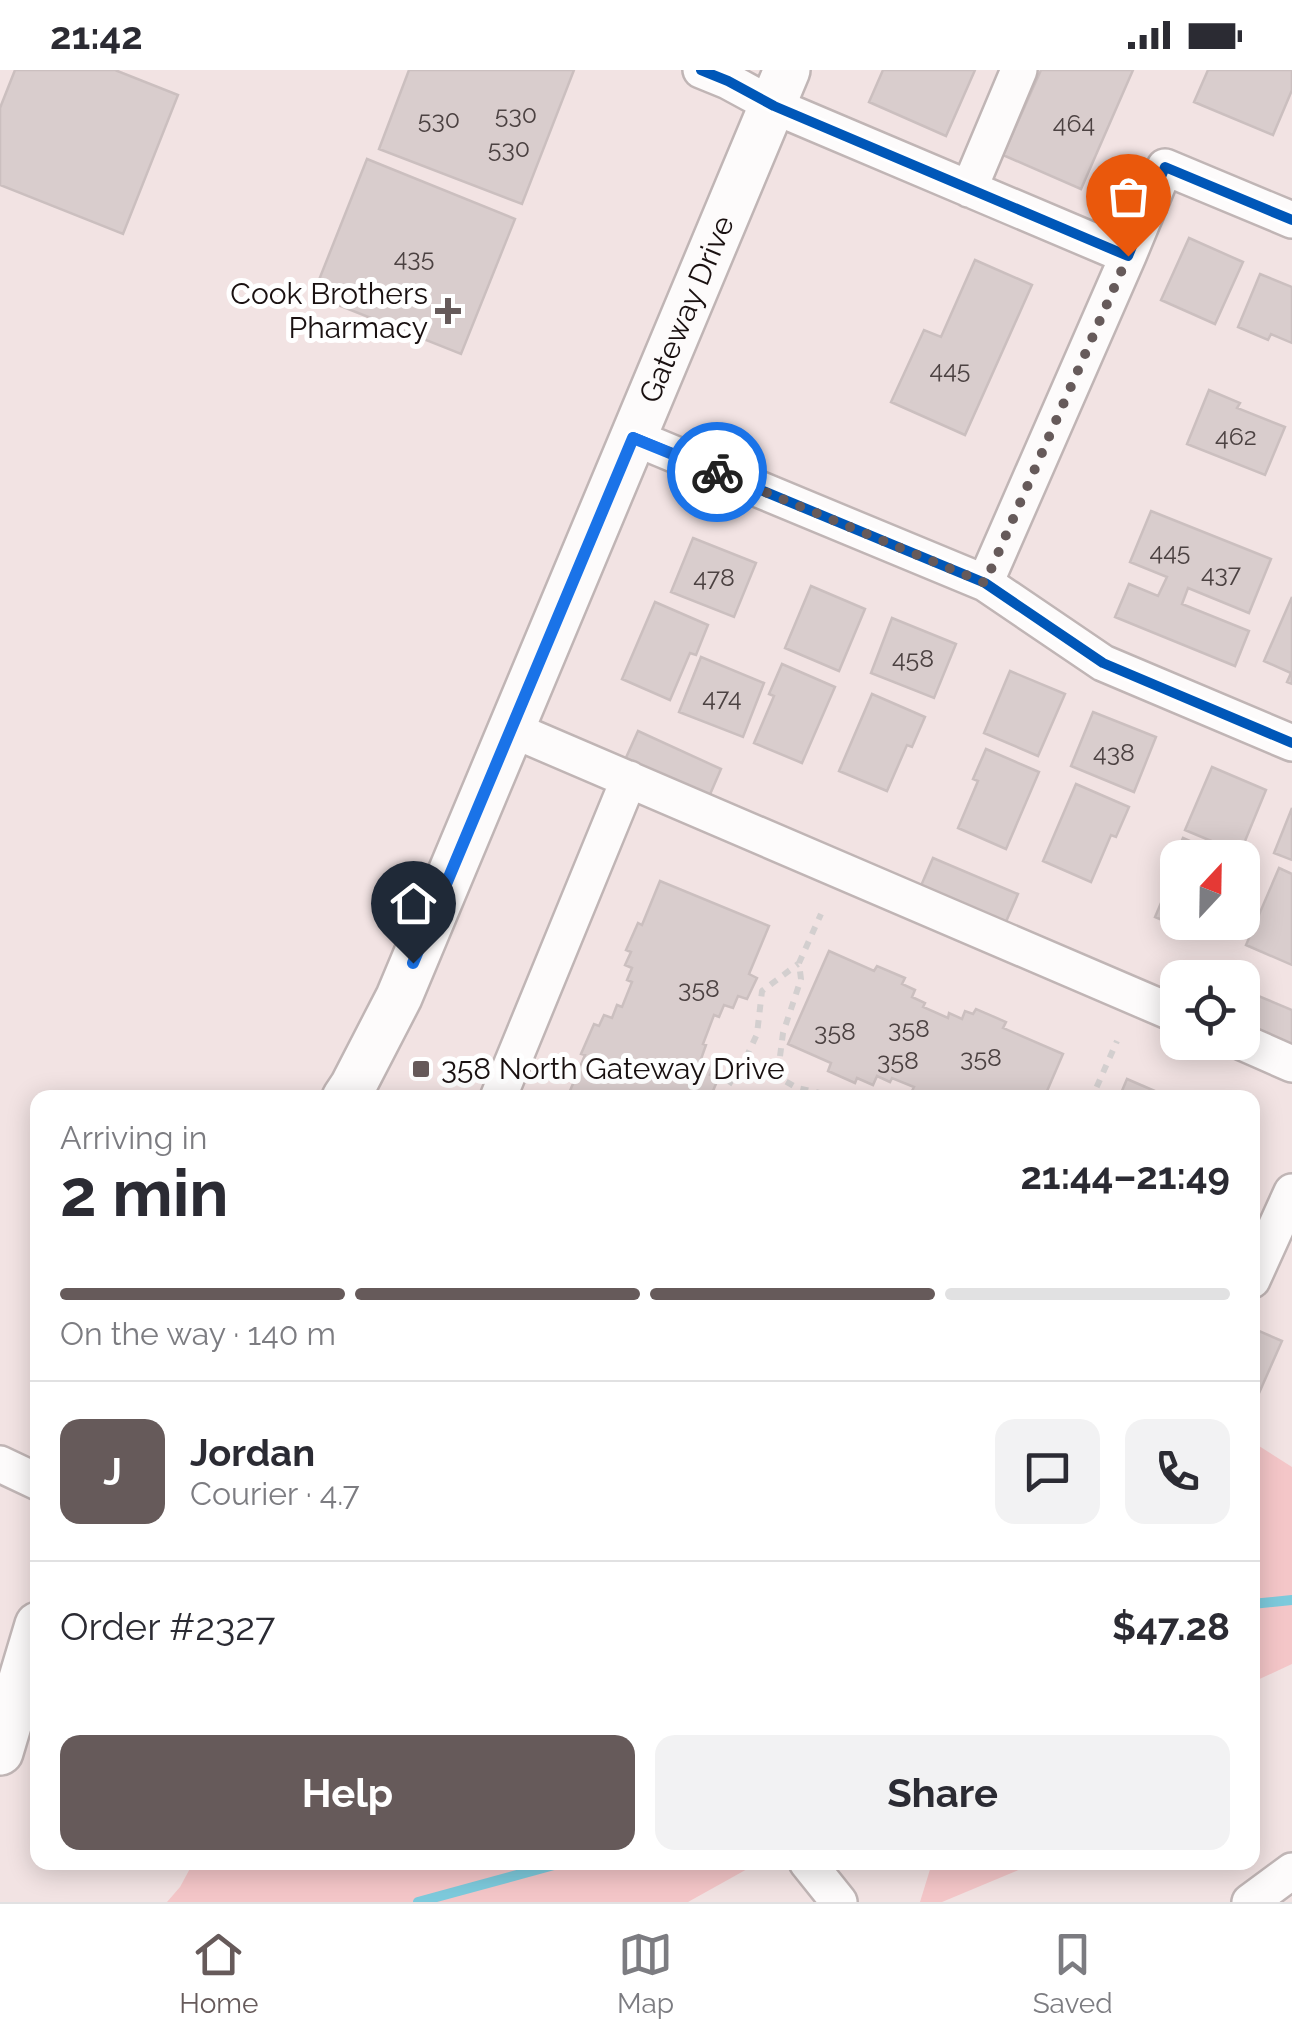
<!DOCTYPE html>
<meta charset="utf-8">
<style>
body{margin:0;font-family:Raleway,sans-serif;background:#f2f2f3;color:#2b2b33;height:100vh;display:flex;flex-direction:column;font-size:38px;white-space:nowrap}
*{box-sizing:border-box;margin:0}
p{font-size:32px;color:#7c7c81}
.icon{flex:none;width:55px;height:55px;fill:none;stroke:currentColor;stroke-width:2;stroke-linecap:round;stroke-linejoin:round}
.map{position:relative;flex:1;overflow:hidden}
.sheet{position:absolute;left:30px;top:1020px;width:1230px;height:780px;display:flex;flex-direction:column;background:#fff;border-radius:20px;box-shadow:0 5px 25px #0003}
.sheet>*{flex:none}
.needle{width:65px;rotate:22deg}
.tools{position:absolute;left:1160px;top:770px;display:grid;gap:20px}
.tools a{display:grid;place-items:center;width:100px;height:100px;border-radius:20px;background:#fff;box-shadow:0 5px 25px #0003;font-size:50px}
.pin{position:absolute;display:grid;place-items:center;width:85px;height:85px;color:#fff;margin:-102px -42px;border-radius:50% 50% 50% 0;rotate:-45deg;box-shadow:0 0 10px #0007}
.pin .icon{rotate:45deg}
.courier{position:absolute;display:grid;place-items:center;width:100px;height:100px;margin:-50px;border:8px solid #1a73e8;border-radius:50%;background:#fff;color:#222;box-shadow:0 2px 12px #0007}
.overview em{font-style:normal;font-weight:700}
.overview div{display:flex;flex-direction:column-reverse}
.overview{display:flex;align-items:center;justify-content:space-between;height:170px;padding:0 30px}
h1{font-size:65px;font-weight:700;line-height:75px}
.bar{display:grid;grid-template-columns:repeat(4,1fr);gap:15px 10px;align-content:center;height:120px;padding:0 30px}
.bar i{height:12px;border-radius:8px;background:#e1e1e2}
.bar .on{background:#665a5a}
.bar p{grid-column:span 4}
.line{display:flex;align-items:center;gap:25px;padding:0 30px;border-top:2px solid #e1e1e2}
.line div{flex:1}
.round{display:grid;place-items:center;flex:none;width:105px;height:105px;border-radius:20px;background:#f2f2f3}
.cta{display:flex;gap:20px;margin-top:auto;padding:20px 30px}
.cta a{flex:1;height:115px;border-radius:20px;background:#665a5a;color:#fff;font-size:40px;font-weight:700;line-height:115px;text-align:center}
.cta a+a{background:#f2f2f3;color:#2b2b33}
.status{display:flex;justify-content:space-between;align-items:center;height:70px;padding:0 50px;background:#fff;direction:ltr}
.status svg{height:28px;fill:currentColor}
.dock{display:flex;justify-content:space-around;align-items:center;height:140px;border-top:2px solid #e1e1e2;background:#fff;font-size:28px;color:#7c7c81}
.dock a{display:grid;justify-items:center;gap:5px}
.dock .on{color:#665a5a}
.map>svg:first-child{display:block}
</style>
<div class="status"><b>21:42</b><svg viewBox="0 0 49 12"><path d="M0 12V9h3v3zM5 12V6h3v6zM10 12V3h3v9zM15 12V0h3v12zM26 1h20v11H26zM47 4h2v5h-2z"/></svg></div>
<div class="map">
<svg width="1292" height="1832" viewBox="0 0 1292 1832">
<rect width="100%" height="100%" fill="#f2e3e3"/>
<path fill="#f4c6c8" d="M1259,1376L1292,1397V1594L1253,1612L1252,1378Z
M743,1793L749,1798L688,1832H167L180,1817L193,1793Z
M932,1793V1792L1035,1793L942,1832H920Z"/>
<g fill="none" stroke-linecap="round" stroke-linejoin="round">
<path stroke="#7dcadc" stroke-width="10" d="M1252,1534L1292,1530
M418,1832L565,1792"/>
</g>
<path fill="#d9cdcd" stroke="#cbbfbf" stroke-width="2.5" d="M15,0H115L178,25L123,164L0,115V38Z
M409,0H574L522,134L379,79Z
M883,0H975L946,66L869,32Z
M1041,0H1133L1081,119L1003,85Z
M1208,0H1292V20L1273,65L1194,32Z
M367,89L515,149L461,284L313,225Z
M1189,168L1243,192L1215,254L1161,230Z
M975,190L1032,215L965,365L891,332L924,260L941,267Z
M1260,204L1292,217V273L1271,264L1268,270L1238,257Z
M1209,320L1240,333L1237,338L1285,357L1265,405L1187,374Z
M1151,441L1271,489L1249,543L1188,518L1182,534L1249,561L1235,596L1115,547L1129,514L1158,526L1167,507L1130,492Z
M693,468L756,493L734,547L671,522Z
M811,516L865,539L839,601L785,578Z
M1292,527V614L1287,612L1291,603L1264,591Z
M655,532L708,555L696,585L690,583L670,630L622,609Z
M892,548L956,574L934,628L871,603Z
M701,587L764,613L743,667L679,642Z
M782,594L835,617L802,693L754,673L774,626L769,624Z
M1010,601L1065,624L1038,686L984,663Z
M872,624L925,647L912,677L907,675L887,721L839,701Z
M1093,642L1156,667L1134,722L1071,696Z
M638,661L721,699L708,729L625,690Z
M986,679L1039,702L1006,779L958,758L978,711L973,709Z
M1212,697L1266,720L1240,783L1185,760Z
M1076,714L1129,737L1116,767L1111,765L1091,812L1043,791Z
M1292,738V790L1274,783Z
M1183,768L1228,788H1178V852H1210L1203,867L1155,847L1175,800L1170,798Z
M933,788L1018,824L1005,854L920,818Z
M1279,798L1292,804V895L1246,875Z
M660,811L769,856L749,904L757,908L747,929L738,926L733,938L724,935L719,947L714,945L703,974L706,975L701,989L715,995L710,1005L718,1009L710,1028H567L585,985L581,984L594,954L599,956L604,945L612,948L617,935L622,937L632,912L627,910L632,898L625,895L631,882L626,880L638,853L642,855Z
M829,881L874,901L877,896L905,908L902,914L915,920L912,927L925,933L923,937L948,948L949,943L962,949L965,941L973,944L976,939L1006,952L1003,958L1063,984L1044,1028H922L923,1026L912,1021L914,1017L892,1008L890,1012L877,1006L873,1015L857,1008L855,1013L828,1001L831,993L788,974Z
M1251,923L1292,940V977L1242,956V943Z
M1127,1009L1171,1028H1119Z
M1252,1258L1282,1271L1252,1339Z"/>
<g fill="none" stroke-linecap="round" stroke-linejoin="round">
<defs>
<path id="minor" d="M701,0L728,11L774,36L1128,186L1165,97L1292,150
M969,119L1019,0
M633,367L985,513L1103,593L1292,673
M985,513L1128,186
M511,659L1178,945
M1242,972L1292,994
M498,1028L629,709
M1252,1210L1292,1122
M0,1394L38,1412
M807,1792L839,1832
M1250,1832L1292,1801"/>
<g id="major">
<path id="s1" d="M345,1028L353,1016L399,927L787,0"/>
<path d="M0,1682L38,1555"/>
</g>
</defs>
<use href="#minor" stroke="#c0b5b5" stroke-width="40"/>
<use href="#major" stroke="#c0b5b5" stroke-width="50"/>
<path stroke="#d3cfcf" stroke-width="6" stroke-dasharray="8 8" stroke-linecap="butt" d="M745,990L769,996L785,1011L797,1018L842,1028
M778,1002L783,963L801,909L799,893L821,844
M720,1028L745,990L757,964L762,921L798,894
M1086,1028L1094,1023L1117,971"/>
<use href="#minor" stroke="#fdfbfb" stroke-width="35"/>
<use href="#major" stroke="#fdfbfb" stroke-width="45"/>
<defs>
<path id="cycleway" d="M701,0L728,11L774,36L1128,186L1165,97L1292,150
M633,367L985,513L1103,593L1292,673"/>
</defs>
<use href="#cycleway" stroke="#fff" stroke-width="16"/>
<use href="#cycleway" stroke="#0057b8" stroke-width="10"/>
</g>
<g fill="none" stroke-linecap="round" stroke-linejoin="round">
<path stroke="#665a5a" stroke-width="10" stroke-dasharray="0 18" d="M717,402L985,513L1128,186"/>
<path stroke="#1a73e8" stroke-width="12" d="M413,893L633,368L717,402"/>
</g>
<g fill="#665a5a" stroke="#fff" stroke-width="4">
<path d="M443 226h10v10h10v10h-10v10h-10v-10h-10v-10h10z"/>
<rect x="411" y="989" width="20" height="20" rx="5"/>
</g>
<g text-anchor="middle" stroke-width="10" stroke-linejoin="round" paint-order="stroke">
<g font-size="25" fill="#4c4242">
<text x="516" y="53">530</text>
<text x="439" y="58">530</text>
<text x="1074" y="62">464</text>
<text x="509" y="87">530</text>
<text x="414" y="196">435</text>
<text x="950" y="308">445</text>
<text x="1236" y="375">462</text>
<text x="1170" y="490">445</text>
<text x="1221" y="512">437</text>
<text x="714" y="516">478</text>
<text x="913" y="597">458</text>
<text x="722" y="636">474</text>
<text x="1114" y="691">438</text>
<text x="699" y="927">358</text>
<text x="909" y="967">358</text>
<text x="835" y="970">358</text>
<text x="981" y="996">358</text>
<text x="898" y="999">358</text>
</g>
<g font-size="30" fill="#1a1111" stroke="#fff" text-anchor="end">
<text x="428" y="234">Cook Brothers<tspan x="428" dy="34">Pharmacy</tspan></text>
<text x="441" y="1009" text-anchor="start">358 North Gateway Drive</text>
</g>
<g font-size="30" fill="#1a1111" stroke="#fff">
<text dy="10" stroke="none"><textPath href="#s1" startOffset="860">Gateway Drive</textPath></text>
</g>
</g>
</svg>
<div class="tools">
<a><svg class="needle" viewBox="-14 -14 28 28"><path d="M0-13l5 13h-10z" fill="#e53935"/><path d="M0 13l5-13h-10z" fill="#7c7c81"/></svg></a>
<a><svg class="icon" aria-label="locate" viewBox="0 0 24 24"><circle cx="12" cy="12" r="6"/><path d="M12 2v4M12 18v4M2 12h4M18 12h4"/></svg></a>
</div>
<div class="pin" style="left:1128px;top:186px;background:#ea580c"><svg class="icon" aria-label="bag" viewBox="0 0 24 24"><path d="M5 8h14l-1 12H6zM9 8a3 3 0 0 1 6 0"/></svg></div>
<div class="pin" style="left:413px;top:893px;background:#1f2937"><svg class="icon" aria-label="home" viewBox="0 0 24 24"><path d="M3 11l9-7 9 7M6 9v11h12V9"/></svg></div>
<div class="courier" style="left:717px;top:402px"><svg class="icon" aria-label="bike" viewBox="0 0 24 24"><circle cx="6" cy="16" r="4"/><circle cx="18" cy="16" r="4"/><path d="M6 16l4-8h5l3 8M10 8l3 8H6M13 5h3"/></svg></div>
<section class="sheet">
<div class="overview"><div><h1>2 min</h1><p>Arriving in</p></div><em>21:44–21:49</em></div>
<div class="bar"><i class="on"></i><i class="on"></i><i class="on"></i><i></i><p>On the way · 140 m</p></div>
<div class="line" style="height:180px"><b class="round" style="background:#665a5a;color:#fff">J</b><div><b>Jordan</b><p>Courier · 4.7</p></div><a class="round"><svg class="icon" aria-label="chat" viewBox="0 0 24 24"><path d="M4 5h16v11H9l-5 4z"/></svg></a><a class="round"><svg class="icon" aria-label="phone" viewBox="0 0 24 24"><path d="M5 4h4l2 5-3 2q2 4 5 5l2-3 5 2v4C11 20 4 13 5 4z"/></svg></a></div>
<div class="line" style="height:130px"><div>Order #2327</div><b>$47.28</b></div>
<div class="cta"><a>Help</a><a>Share</a></div>
</section>
</div>
<nav class="dock">
<a class="on"><svg class="icon" aria-label="home" viewBox="0 0 24 24"><path d="M3 11l9-7 9 7M6 9v11h12V9"/></svg>Home</a>
<a><svg class="icon" aria-label="map" viewBox="0 0 24 24"><path d="M3 6l6-2 6 2 6-2v14l-6 2-6-2-6 2zM9 4v14M15 6v14"/></svg>Map</a>
<a><svg class="icon" aria-label="saved" viewBox="0 0 24 24"><path d="M7 4h10v16l-5-4-5 4z"/></svg>Saved</a>
</nav>
